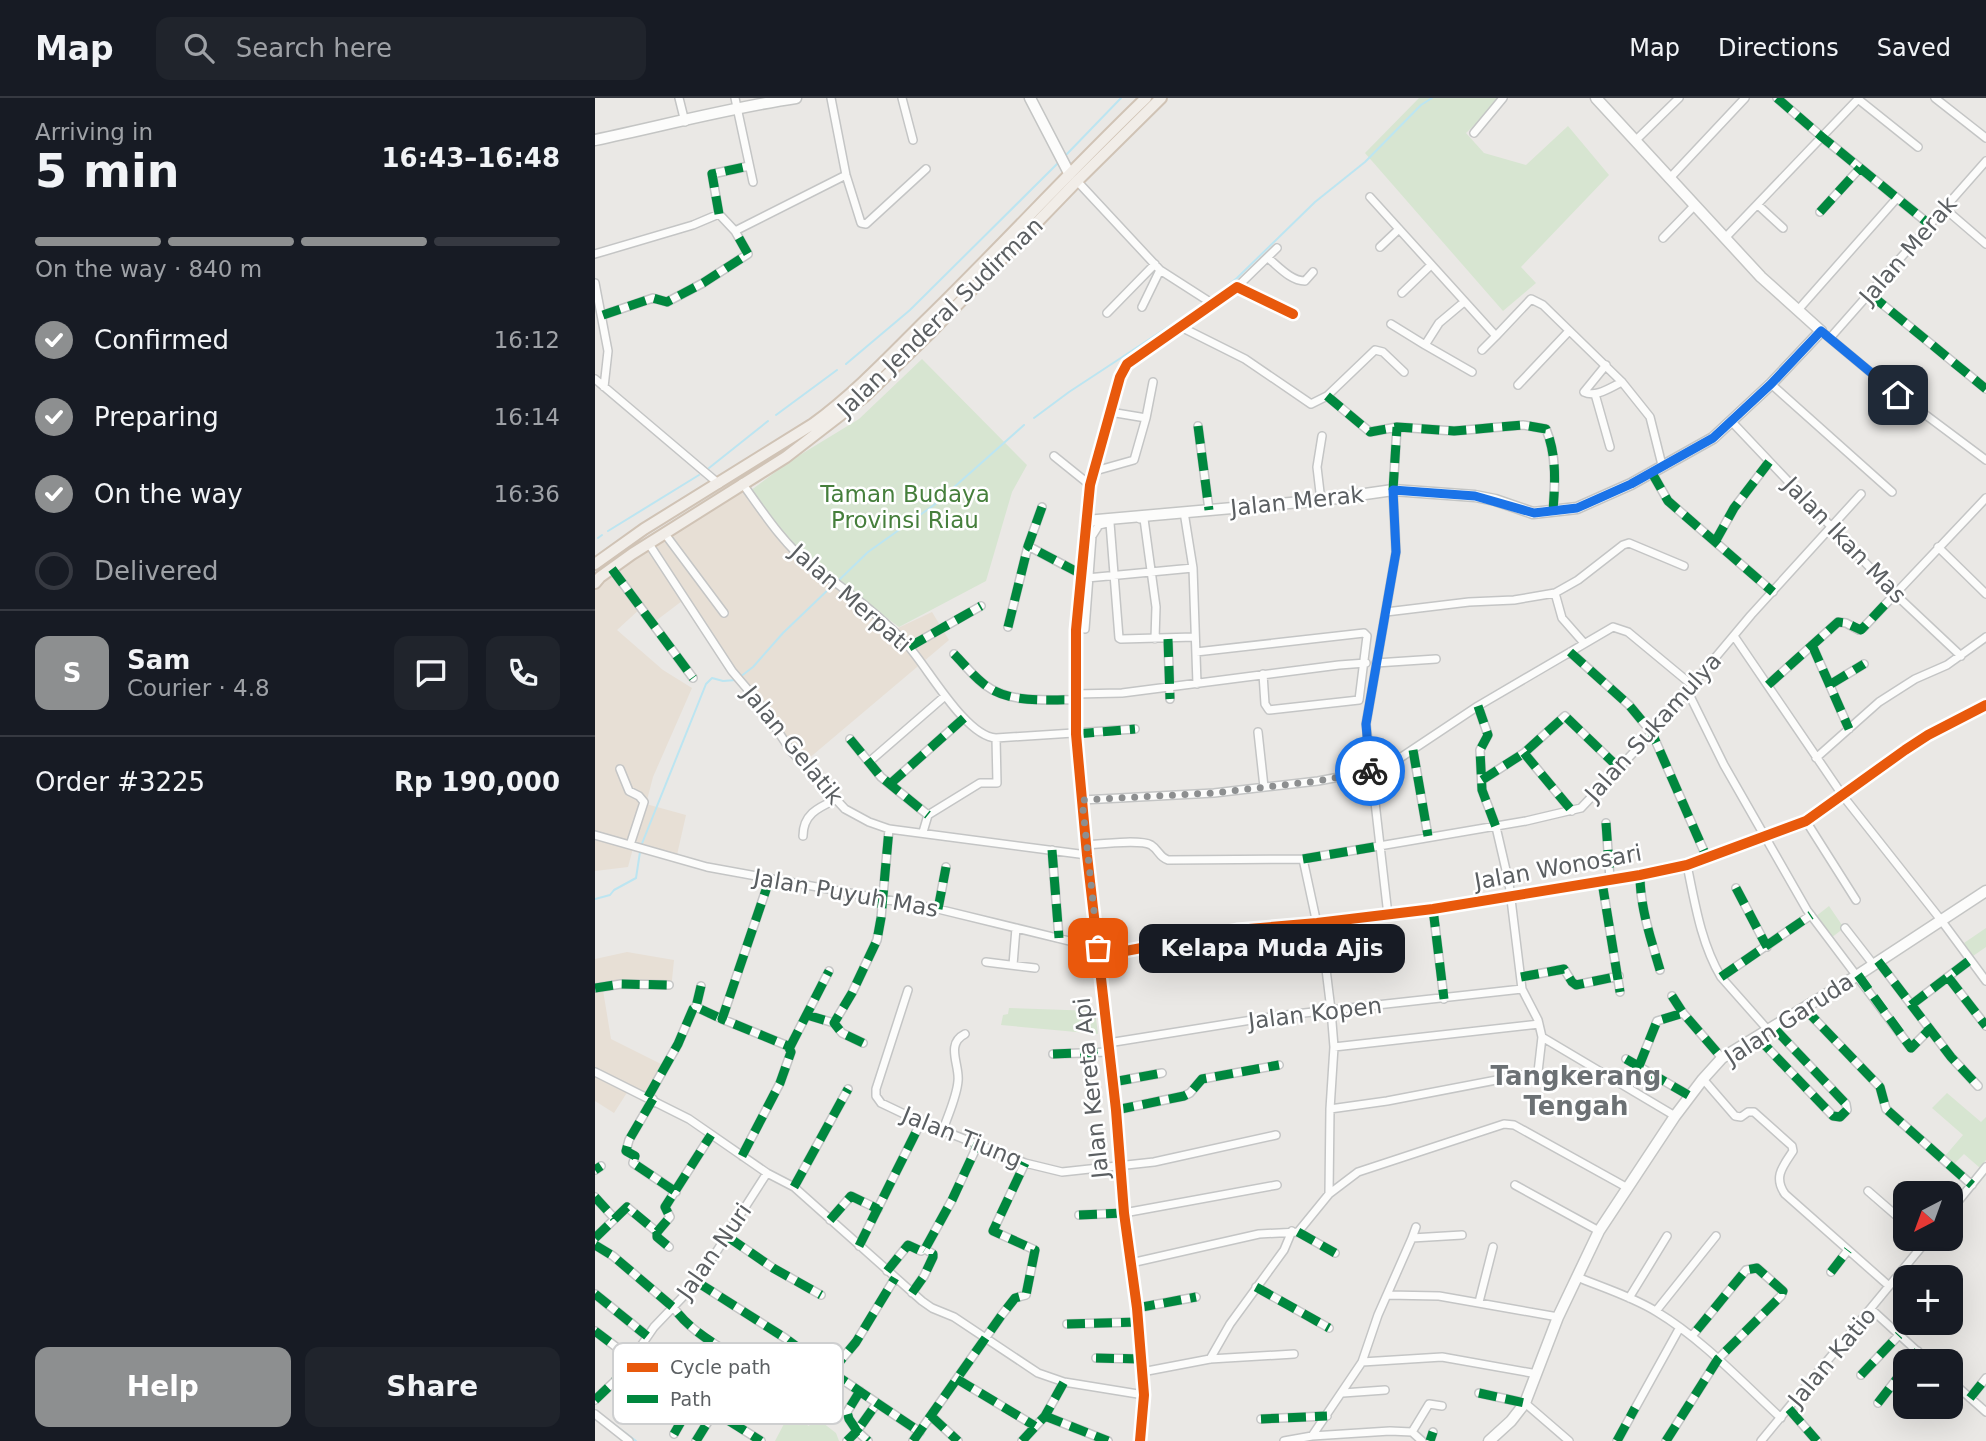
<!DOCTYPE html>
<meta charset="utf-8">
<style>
body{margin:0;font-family:"DejaVu Sans",sans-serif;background:#20242c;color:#f1f3f6;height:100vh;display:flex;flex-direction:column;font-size:26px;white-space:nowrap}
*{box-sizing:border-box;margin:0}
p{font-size:23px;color:#9ea1a6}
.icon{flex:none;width:38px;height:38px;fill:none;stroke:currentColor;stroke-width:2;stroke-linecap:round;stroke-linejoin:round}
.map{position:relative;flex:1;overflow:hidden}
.drawer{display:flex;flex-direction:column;background:#171b24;width:595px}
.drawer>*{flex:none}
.needle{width:46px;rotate:221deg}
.fabs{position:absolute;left:1298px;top:1083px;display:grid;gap:14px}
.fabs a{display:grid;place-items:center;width:70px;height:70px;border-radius:14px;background:#171b24;box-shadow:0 7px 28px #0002;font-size:35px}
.pin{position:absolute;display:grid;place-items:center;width:60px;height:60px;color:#fff;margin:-30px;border-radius:14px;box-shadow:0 4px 10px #0006}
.courier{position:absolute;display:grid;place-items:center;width:70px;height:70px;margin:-35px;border:5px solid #1a73e8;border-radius:50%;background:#fff;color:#222;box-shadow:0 2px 9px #0007}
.bubble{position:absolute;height:49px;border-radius:14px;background:#171b24;box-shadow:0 7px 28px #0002;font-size:23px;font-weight:600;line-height:49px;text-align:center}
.head em{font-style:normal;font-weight:600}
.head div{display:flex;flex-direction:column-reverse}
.head{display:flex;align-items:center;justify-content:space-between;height:119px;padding:0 35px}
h1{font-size:46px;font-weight:600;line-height:52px}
.bar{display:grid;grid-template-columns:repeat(4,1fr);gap:10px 7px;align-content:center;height:84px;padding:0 35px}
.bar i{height:9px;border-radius:5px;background:#363941}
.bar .selected{background:#8d8f90}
.bar p{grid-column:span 4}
.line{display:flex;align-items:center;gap:18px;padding:0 35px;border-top:2px solid #363941}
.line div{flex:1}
.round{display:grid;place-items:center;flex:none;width:74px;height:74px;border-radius:14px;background:#20242c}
ol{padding:0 35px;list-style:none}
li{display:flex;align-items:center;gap:21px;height:77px}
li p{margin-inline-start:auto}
li .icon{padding:7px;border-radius:50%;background:#8d8f90;color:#fff;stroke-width:4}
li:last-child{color:#9ea1a6}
li i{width:38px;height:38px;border:4px solid #363941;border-radius:50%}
.primary-button{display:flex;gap:14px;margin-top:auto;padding:14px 35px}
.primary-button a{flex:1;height:80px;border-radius:14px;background:#8d8f90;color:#fff;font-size:28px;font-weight:600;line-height:80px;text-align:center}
.primary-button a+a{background:#20242c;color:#f1f3f6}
header{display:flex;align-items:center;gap:42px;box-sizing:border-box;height:98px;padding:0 35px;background:#171b24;border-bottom:2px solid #363941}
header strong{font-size:33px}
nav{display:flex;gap:38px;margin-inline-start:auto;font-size:24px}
.search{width:490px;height:63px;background:#20242c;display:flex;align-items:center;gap:18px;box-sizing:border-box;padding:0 24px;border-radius:14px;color:#9ea1a6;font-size:26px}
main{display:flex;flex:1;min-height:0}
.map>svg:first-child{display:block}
</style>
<header>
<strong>Map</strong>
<div class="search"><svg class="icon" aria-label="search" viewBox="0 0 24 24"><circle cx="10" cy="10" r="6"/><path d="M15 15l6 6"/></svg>Search here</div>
<nav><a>Map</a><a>Directions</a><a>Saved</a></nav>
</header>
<main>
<section class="drawer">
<div class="head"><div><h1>5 min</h1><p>Arriving in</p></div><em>16:43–16:48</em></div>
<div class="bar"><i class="selected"></i><i class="selected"></i><i class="selected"></i><i></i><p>On the way · 840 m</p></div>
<ol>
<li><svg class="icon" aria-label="check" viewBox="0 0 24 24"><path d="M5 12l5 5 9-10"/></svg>Confirmed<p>16:12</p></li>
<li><svg class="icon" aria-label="check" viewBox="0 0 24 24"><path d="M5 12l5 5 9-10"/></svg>Preparing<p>16:14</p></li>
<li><svg class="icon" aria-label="check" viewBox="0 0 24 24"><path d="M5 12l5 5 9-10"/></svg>On the way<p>16:36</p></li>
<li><i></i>Delivered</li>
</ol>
<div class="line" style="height:126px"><b class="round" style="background:#8d8f90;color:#fff">S</b><div><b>Sam</b><p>Courier · 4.8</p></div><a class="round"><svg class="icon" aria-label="chat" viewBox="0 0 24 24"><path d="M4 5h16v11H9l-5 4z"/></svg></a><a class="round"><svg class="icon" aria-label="phone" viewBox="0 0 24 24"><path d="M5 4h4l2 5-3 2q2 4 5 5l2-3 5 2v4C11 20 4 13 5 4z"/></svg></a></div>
<div class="line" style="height:91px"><div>Order #3225</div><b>Rp 190,000</b></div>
<div class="primary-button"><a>Help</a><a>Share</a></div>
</section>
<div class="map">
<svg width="1391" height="1343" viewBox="0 0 1391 1343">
<rect width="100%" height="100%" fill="#eae8e5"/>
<path fill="#e7dfd5" d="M152,391L190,441L224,470L303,530L337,514L354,542L206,667L87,503L58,525L46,510L22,532L68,572L97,590L58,679L51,706L91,717L82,757L40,743L33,769L0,773V484L137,396Z
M32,854L79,862L76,892L28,888L8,892L16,941L72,969L55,1000L33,993L19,1015L0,1003V861Z"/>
<path fill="#d7e5d1" d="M824,0H908L871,35L889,55L931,67L973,28L1014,77L926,169L941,185L908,213L770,55Z
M327,261L432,367L417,394L391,483L304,529L224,469L190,440L155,393L195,363L264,321Z
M1234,808L1249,830L1236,840L1220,819Z
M1391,830V849L1378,858L1369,845Z
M414,910L500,913L503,936L406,927L408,917L413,916Z
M1352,995L1386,1024L1391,1019V1062L1385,1070L1369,1056L1359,1066L1350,1058L1368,1037L1337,1010Z
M219,1318L241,1335L244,1343H180L190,1324L197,1326L200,1321L214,1328Z"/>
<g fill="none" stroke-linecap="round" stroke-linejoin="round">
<path stroke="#bce5f1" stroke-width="2" d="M471,57L526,0
M615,201L642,180L720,104L770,64L826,7L837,0
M251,266L315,212L462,66
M181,317L242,272
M439,320L474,294L611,204
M114,370L173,323
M13,433L104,377
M3,440L7,437
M242,484L273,454L339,407L429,327
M145,579L158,569L188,535L238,487
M46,748L111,586L117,580L128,583L141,582
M0,801L15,797L19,792L41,780L45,754
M8,1318L41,1343"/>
<defs>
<path id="street" d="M84,0L90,24
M140,0L158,84
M236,0L251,77L266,125L271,126L331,71
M307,0L318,42
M1182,0L1227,39L1334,126
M1340,0L1391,40
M1263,1L1323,49
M879,35L908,0
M1040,43L1084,0
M1074,81L1150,0
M482,83L565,172L618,206
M775,99L901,238L936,201L948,207L1027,284L1055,319L1067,367
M1163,107L1188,130
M1349,110L1391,146
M1225,114L1265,70
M124,116L117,76L154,68
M140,133L251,77
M1131,139L1264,0
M1068,140L1100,107
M785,149L804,131
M0,156L98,127L124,116L140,133L153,156L108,185L72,204L58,200L8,217
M673,160C684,169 696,183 710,183L718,174
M0,185L13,253L9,289
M642,189L682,150
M807,195L836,167
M1275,196L1391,291
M547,209L565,172
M1203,212L1302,100
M512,215L560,166
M796,226L830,247L844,225L869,204
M586,229L650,261L716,306L732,298L780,252L788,254L809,274
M1226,233L1292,288L1391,362
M1235,240L1391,63
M830,247L877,274
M887,252L901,238
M1011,267L989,294C1001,300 1016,289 1027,284
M0,281L124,386
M1176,286L1297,394
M923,287L974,233
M1000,296L1015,349
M732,298L775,334L802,329L859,333L928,327L951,331C962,358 960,385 958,413
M515,314L551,320
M1137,324L1300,496L1366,558
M603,328L614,412
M459,358L495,387
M500,373L539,362L551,320L558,284
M1057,375L1073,403L1178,494
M147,385C168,414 187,444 215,467C220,472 227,475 233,479C259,498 292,524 314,549C333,570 371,639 401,640L540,631
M726,403L722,369L727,338
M447,409L433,448L486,476
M589,414L598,470L602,586
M545,421H549L561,509L560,541
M491,423L495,387L525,279L532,266L642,189L698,216
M515,425L524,540L526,541L600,539
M70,436L129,515
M1120,444L1139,410L1174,364
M54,446L137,573L165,606L196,653L250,711L274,724L294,731L492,757
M1343,449L1391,496
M17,471L98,580
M492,480L598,470
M960,495L967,520L989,545
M791,514L874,504L919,502L960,495L983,482L1028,447L1034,445L1089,468
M413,529L433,448
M490,531L497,438L504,427L512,425
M1139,538L1248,698L1346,822L1391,883
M573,541L575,601
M1217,547L1254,631
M314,549L386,508
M601,554L769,535L772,538L764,602L674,612L670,606L668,576
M975,554L1034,607L1057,635L1112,760
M359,556C369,566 378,578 390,587C415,606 451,601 481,602
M781,565L841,561
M1236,586L1269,566
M1173,587L1243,524L1251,525L1264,532L1268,530L1391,400
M1092,592L1129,667L1212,812L1316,950L1335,931
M480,596L527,595L744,567L771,565
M663,634L669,689
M255,641L286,679L333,717
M818,652L833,738
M929,655L977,713
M1221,660L1284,604L1320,581L1352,567L1391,539
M274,664L350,598
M25,671L34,693L44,698L49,704L35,747
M887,682L929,655L970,618L1024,670
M295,686L369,620
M487,702L619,695L723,683L776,673L805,660L883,608L1018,529L1033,534L1097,587
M1211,723L1261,802
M1011,725L1015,781
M328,734L333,717L385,685H402L401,640
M0,737L112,769L343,811L503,850
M208,738C208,717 222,710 240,702
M491,747C505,746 545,741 556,747C564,752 564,759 573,762L708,761L931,723L986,710L1057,635L1156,517L1266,396
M457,752L464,840
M708,761L730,863L736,912L739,949L735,1011L734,1096
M1092,767C1100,806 1106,845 1126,879L1173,932
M1045,777C1045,810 1056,841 1065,872
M1007,784L1025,894
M1141,790L1172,849
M343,811L351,769
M838,811L849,901
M793,817L771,626L801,454L798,392L802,329
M1250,830L1278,866
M504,858L642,832L722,825L838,811L1045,777L1092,767L1211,723L1310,652L1333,637L1391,607
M1283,863L1356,959L1383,988
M391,864L440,870
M418,867L421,830
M926,879L969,871L977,884L981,887L1024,878
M1126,879L1216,817
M1353,879L1391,928
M106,888L101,909L127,921
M0,890L26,886L74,887
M313,892L281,991V998L286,1005L326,1024L430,1065L467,1074L559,1064L681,1037
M1077,898L1088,915L1127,960
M1316,907L1375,862
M1209,910L1285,989L1291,1011L1377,1087
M212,917L239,925
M947,939L1080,1018
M1162,939L1238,1018L1245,1019L1252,1012L1251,1006L1178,929
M268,945L247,935L239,925L257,895L282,842L286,820L294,731
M513,945L682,918L927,891
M195,949L234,873
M739,949L944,926
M458,956L514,954
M1031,961L1095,998
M1044,968L1062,923L1088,915
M0,974L94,1021L172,1075L199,1089L327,1203L337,1210L359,1219L443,1275L469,1284L549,1297
M1108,981L1140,1018L1146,1019L1153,1014H1159L1197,1048L1198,1053C1188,1068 1178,1079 1190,1096L1294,1188
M518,984L567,975
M53,999L83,946L98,911L101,909
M58,1001L34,1042L31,1053L40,1058L38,1065L81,1094
M735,1011L792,1003L943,974L947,939L943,922L927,891L914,785L901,729L887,692L885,652L893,637L883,608
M521,1012L589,998L595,995L607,981L684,967
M348,1032C353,1017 362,998 363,983C365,967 350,946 370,936
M147,1058L185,985L196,954L193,948L127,921L175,780
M0,1072L6,1068
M920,1087L1004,1133
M199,1089L253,991
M1273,1093L1311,1126
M0,1099L19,1120
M1356,1112L1391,1069
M484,1117L529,1115L682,1087
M235,1122L256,1098L283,1111
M62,1134V1139L74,1149
M703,1134L734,1096L763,1074L909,1026L919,1027L1031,1089
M133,1139L178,1170L226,1197
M0,1140L32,1109L62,1134L63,1133L75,1119L70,1109L116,1037
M817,1140L821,1129
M0,1147L18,1158L79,1210C92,1229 118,1246 139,1257C152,1265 189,1272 193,1289L185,1313
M264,1148L326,1024
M536,1165L664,1136L703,1134L740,1155
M292,1173L313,1147L326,1153L330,1151L357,1102L383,1046
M1236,1174L1253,1152
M982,1179C1009,1190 1038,1199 1062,1214C1107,1241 1147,1284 1186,1320
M102,1184L190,1240L236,1274L261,1244L300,1180
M661,1189L734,1230
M317,1195L329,1178L338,1159V1156L330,1151
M0,1196L52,1238
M792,1197L844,1198L963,1219
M1034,1200L1072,1138
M884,1204L898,1149
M542,1210L601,1199
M1276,1211L1334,1264
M1061,1213L1121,1138
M472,1226L543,1224
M0,1233L41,1264L166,1343
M501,1260L546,1261
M615,1261L635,1226L689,1152L697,1133
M767,1264L847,1259L942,1276
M1315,1264L1323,1253
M236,1274L325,1334
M547,1274L615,1261L699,1256
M1266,1277L1304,1237
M362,1281L440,1328
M1356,1283L1391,1314
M265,1293L252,1314L254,1321L262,1333L282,1305
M748,1295L790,1292
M884,1295L930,1305L974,1343
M1375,1300L1391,1280
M0,1302L21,1282L37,1261L59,1229L102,1184L172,1075
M1283,1305L1311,1269
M1194,1311L1222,1343
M0,1316L34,1343
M336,1318L363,1343
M450,1318L513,1343
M666,1321L732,1318
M817,1334L834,1306L847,1308
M79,1336L99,1301
M717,1338L795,1333L817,1334L827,1343
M101,1343L119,1314
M252,1343L262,1333L273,1343
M318,1343L406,1218L420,1200L431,1197L440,1152L398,1133L430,1065
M427,1343L450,1318L469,1284
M689,1343L717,1338L767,1264L783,1217L817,1140L867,1137
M835,1343L838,1334
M1022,1343L1084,1231
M1071,1343L1123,1261L1186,1198L1188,1193L1162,1170L1151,1172L1097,1238
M1166,1343L1333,1141"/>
<path id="secondary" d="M435,0L474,75
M0,42C67,28 133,10 201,0
M545,1343L549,1297L542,1210L529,1115L521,1012L492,757L481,636V532L491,423L728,402L798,392L880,398L900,402L938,415L982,410L1036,386L1118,340L1176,286L1226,233L1166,179L1001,0
M894,1343L916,1323L930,1305L963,1219L1004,1133L1080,1018L1108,981L1127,960L1263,877L1391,793"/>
<path id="primary" d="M0,466L49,431L218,326C258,297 293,260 328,225C404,151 475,73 551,0
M0,485L5,479L37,456L191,359L270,298L336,234L482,83L566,0"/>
</defs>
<use href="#street" stroke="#c4c5c5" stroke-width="10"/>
<use href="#secondary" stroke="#c4c5c4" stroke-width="13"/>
<use href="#primary" stroke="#d0c3b5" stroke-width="14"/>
<use href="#street" stroke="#fcfcfb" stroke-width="7"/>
<use href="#secondary" stroke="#fcfcfb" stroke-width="10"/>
<use href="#primary" stroke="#f1ede8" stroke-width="10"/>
<path stroke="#00873e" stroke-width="9" stroke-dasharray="18 9" stroke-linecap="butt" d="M1182,0L1227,39L1334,126
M1225,114L1265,70
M124,116L117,76L154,68
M1275,196L1391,291
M8,217L58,200L72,204L108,185L153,156L140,133
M732,298L775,334L802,329L859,333L928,327L951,331C962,358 960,385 958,413
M603,328L614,412
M1057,375L1073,403L1178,494
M798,392L802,329
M447,409L433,448L486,476
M1120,444L1139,410L1174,364
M17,471L98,580
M413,529L433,448
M573,541L575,601
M1217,547L1254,631
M314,549L386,508
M975,554L1034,607L1057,635L1112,760
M359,556C369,566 378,578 390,587C415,606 451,601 481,602
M1236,586L1269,566
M1173,587L1243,524L1251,525L1266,532L1300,496
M883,608L893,637L885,652L887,692L901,729
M481,636L540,631
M255,641L286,679L333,717
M818,652L833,738
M929,655L977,713
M887,682L929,655L970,618L1024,670
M295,686L369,620
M1011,725L1015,781
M457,752L464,840
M708,761L785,748
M1045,777C1045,810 1056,841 1065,872
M1007,784L1025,894
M1141,790L1172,849
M343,811L351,769
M838,811L849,901
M1283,863L1356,959L1383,988
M1263,877L1316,950L1335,931
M926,879L969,871L977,884L981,887L1024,878
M1126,879L1216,817
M1353,879L1391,928
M106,888L101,909L127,921
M0,890L26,886L74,887
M1077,898L1088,915L1127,960
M1316,907L1375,862
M1209,910L1285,989L1291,1011L1377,1087
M212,917L239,925
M1162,939L1238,1018L1245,1019L1252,1012L1251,1006L1178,929
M268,945L247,935L239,925L257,895L282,842L286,820L294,731
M195,949L234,873
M458,956L514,954
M1031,961L1095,998
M1044,968L1062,923L1088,915
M518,984L567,975
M53,999L83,946L98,911L101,909
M58,1001L34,1042L31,1053L40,1058L38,1065L81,1094
M521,1012L589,998L595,995L607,981L684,967
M147,1058L185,985L196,954L193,948L127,921L175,780
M0,1072L6,1068
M199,1089L253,991
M0,1099L19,1120
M484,1117L529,1115
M235,1122L256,1098L283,1111
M62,1134V1139L74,1149
M703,1134L740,1155
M133,1139L178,1170L226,1197
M0,1140L32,1109L62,1134L63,1133L75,1119L70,1109L116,1037
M0,1147L18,1158L79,1210C92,1229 118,1246 139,1257C152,1265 189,1272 193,1289L185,1313
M264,1148L326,1024
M292,1173L313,1147L326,1153L330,1151L357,1102L383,1046
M1236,1174L1253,1152
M102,1184L190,1240L236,1274L261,1244L300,1180
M661,1189L734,1230
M317,1195L329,1178L338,1159V1156L330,1151
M0,1196L52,1238
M542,1210L601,1199
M472,1226L543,1224
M0,1233L41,1264L166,1343
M501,1260L546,1261
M1315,1264L1323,1253
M236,1274L325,1334
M1266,1277L1304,1237
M362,1281L440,1328
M265,1293L252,1314L254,1321L262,1333L282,1305
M884,1295L930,1305
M1375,1300L1391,1280
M0,1302L21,1282L37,1261
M1283,1305L1311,1269
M1194,1311L1222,1343
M336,1318L363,1343
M450,1318L513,1343
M666,1321L732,1318
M79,1336L99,1301
M101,1343L119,1314
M252,1343L262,1333L273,1343
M318,1343L406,1218L420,1200L431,1197L440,1152L398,1133L430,1065
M427,1343L450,1318L469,1284
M835,1343L838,1334
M1022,1343L1040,1310
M1071,1343L1123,1261L1186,1198L1188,1193L1162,1170L1151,1172L1097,1238"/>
<defs>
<path id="cycleway" d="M504,858L642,832L722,825L838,811L1045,777L1092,767L1211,723L1310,652L1333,637L1391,607
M545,1343L549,1297L542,1210L529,1115L521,1012L492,757L481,636V532L495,387L525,279L532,266L642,189L698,216"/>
</defs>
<use href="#cycleway" stroke="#fff" stroke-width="15"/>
<use href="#cycleway" stroke="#e8590c" stroke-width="10"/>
</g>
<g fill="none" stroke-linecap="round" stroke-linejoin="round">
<path stroke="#8d8f90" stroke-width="7" stroke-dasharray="0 12.6" d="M503,850L487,702L619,695L723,683L775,673"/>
<path stroke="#1a73e8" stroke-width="9" d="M775,673L771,626L801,454L798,392L880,398L939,415L982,410L1036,386L1118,340L1176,286L1226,233L1303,297"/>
</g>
<g text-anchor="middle" stroke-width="5" stroke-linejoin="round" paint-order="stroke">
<g font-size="23" fill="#5b5f62" stroke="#fff">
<text transform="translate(1313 152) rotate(-49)" y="8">Jalan Merak</text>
<text transform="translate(345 219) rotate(-44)" y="8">Jalan Jenderal Sudirman</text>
<text transform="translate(702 403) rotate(-6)" y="8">Jalan Merak</text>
<text transform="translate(1250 442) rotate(46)" y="8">Jalan Ikan Mas</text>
<text transform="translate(256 500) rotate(41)" y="8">Jalan Merpati</text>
<text transform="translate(1058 629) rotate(-48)" y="8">Jalan Sukamulya</text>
<text transform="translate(198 647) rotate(51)" y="8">Jalan Gelatik</text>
<text transform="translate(963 769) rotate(-10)" y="8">Jalan Wonosari</text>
<text transform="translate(251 795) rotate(10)" y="8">Jalan Puyuh Mas</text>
<text transform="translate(720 915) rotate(-7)" y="8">Jalan Kopen</text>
<text transform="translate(1194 921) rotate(-33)" y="8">Jalan Garuda</text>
<text transform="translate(496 990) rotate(-96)" y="8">Jalan Kereta Api</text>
<text transform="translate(367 1039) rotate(22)" y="8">Jalan Tiung</text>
<text transform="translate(119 1153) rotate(-55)" y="8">Jalan Nuri</text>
<text transform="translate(1237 1259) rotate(-50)" y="8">Jalan Katio</text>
</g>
<g font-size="23" fill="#467f3c" stroke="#fff">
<text x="310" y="404">Taman Budaya<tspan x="310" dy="26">Provinsi Riau</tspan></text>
</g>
<g font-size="26" font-weight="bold" fill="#6c7174" stroke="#fff">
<text x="981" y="987">Tangkerang<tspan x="981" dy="30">Tengah</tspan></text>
</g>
</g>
<rect x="18" y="1245" width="230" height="81" rx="10" fill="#fff" stroke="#cecfd0" stroke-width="2"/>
<rect x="32" y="1265" width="31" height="9" fill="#e8590c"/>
<rect x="32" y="1297" width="31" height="8" fill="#00873e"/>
<g font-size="19" fill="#5b5f62">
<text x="75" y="1276">Cycle path</text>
<text x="75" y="1308">Path</text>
</g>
</svg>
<div class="fabs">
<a><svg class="needle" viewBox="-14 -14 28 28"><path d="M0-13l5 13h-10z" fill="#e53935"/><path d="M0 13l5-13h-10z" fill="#9ea1a6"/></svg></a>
<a>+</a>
<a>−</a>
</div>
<div class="pin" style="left:503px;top:850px;background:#ea580c"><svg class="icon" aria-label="bag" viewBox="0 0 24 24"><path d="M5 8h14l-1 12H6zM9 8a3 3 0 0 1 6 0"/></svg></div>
<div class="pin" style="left:1303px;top:297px;background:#1f2937"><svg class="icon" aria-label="home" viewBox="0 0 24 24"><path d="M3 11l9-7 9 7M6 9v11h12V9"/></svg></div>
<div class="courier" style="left:775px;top:673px"><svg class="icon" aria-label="bike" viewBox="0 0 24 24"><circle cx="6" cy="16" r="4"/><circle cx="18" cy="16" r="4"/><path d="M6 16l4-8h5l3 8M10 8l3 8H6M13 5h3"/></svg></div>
<div class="bubble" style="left:544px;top:826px;width:266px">Kelapa Muda Ajis</div>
</div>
</main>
